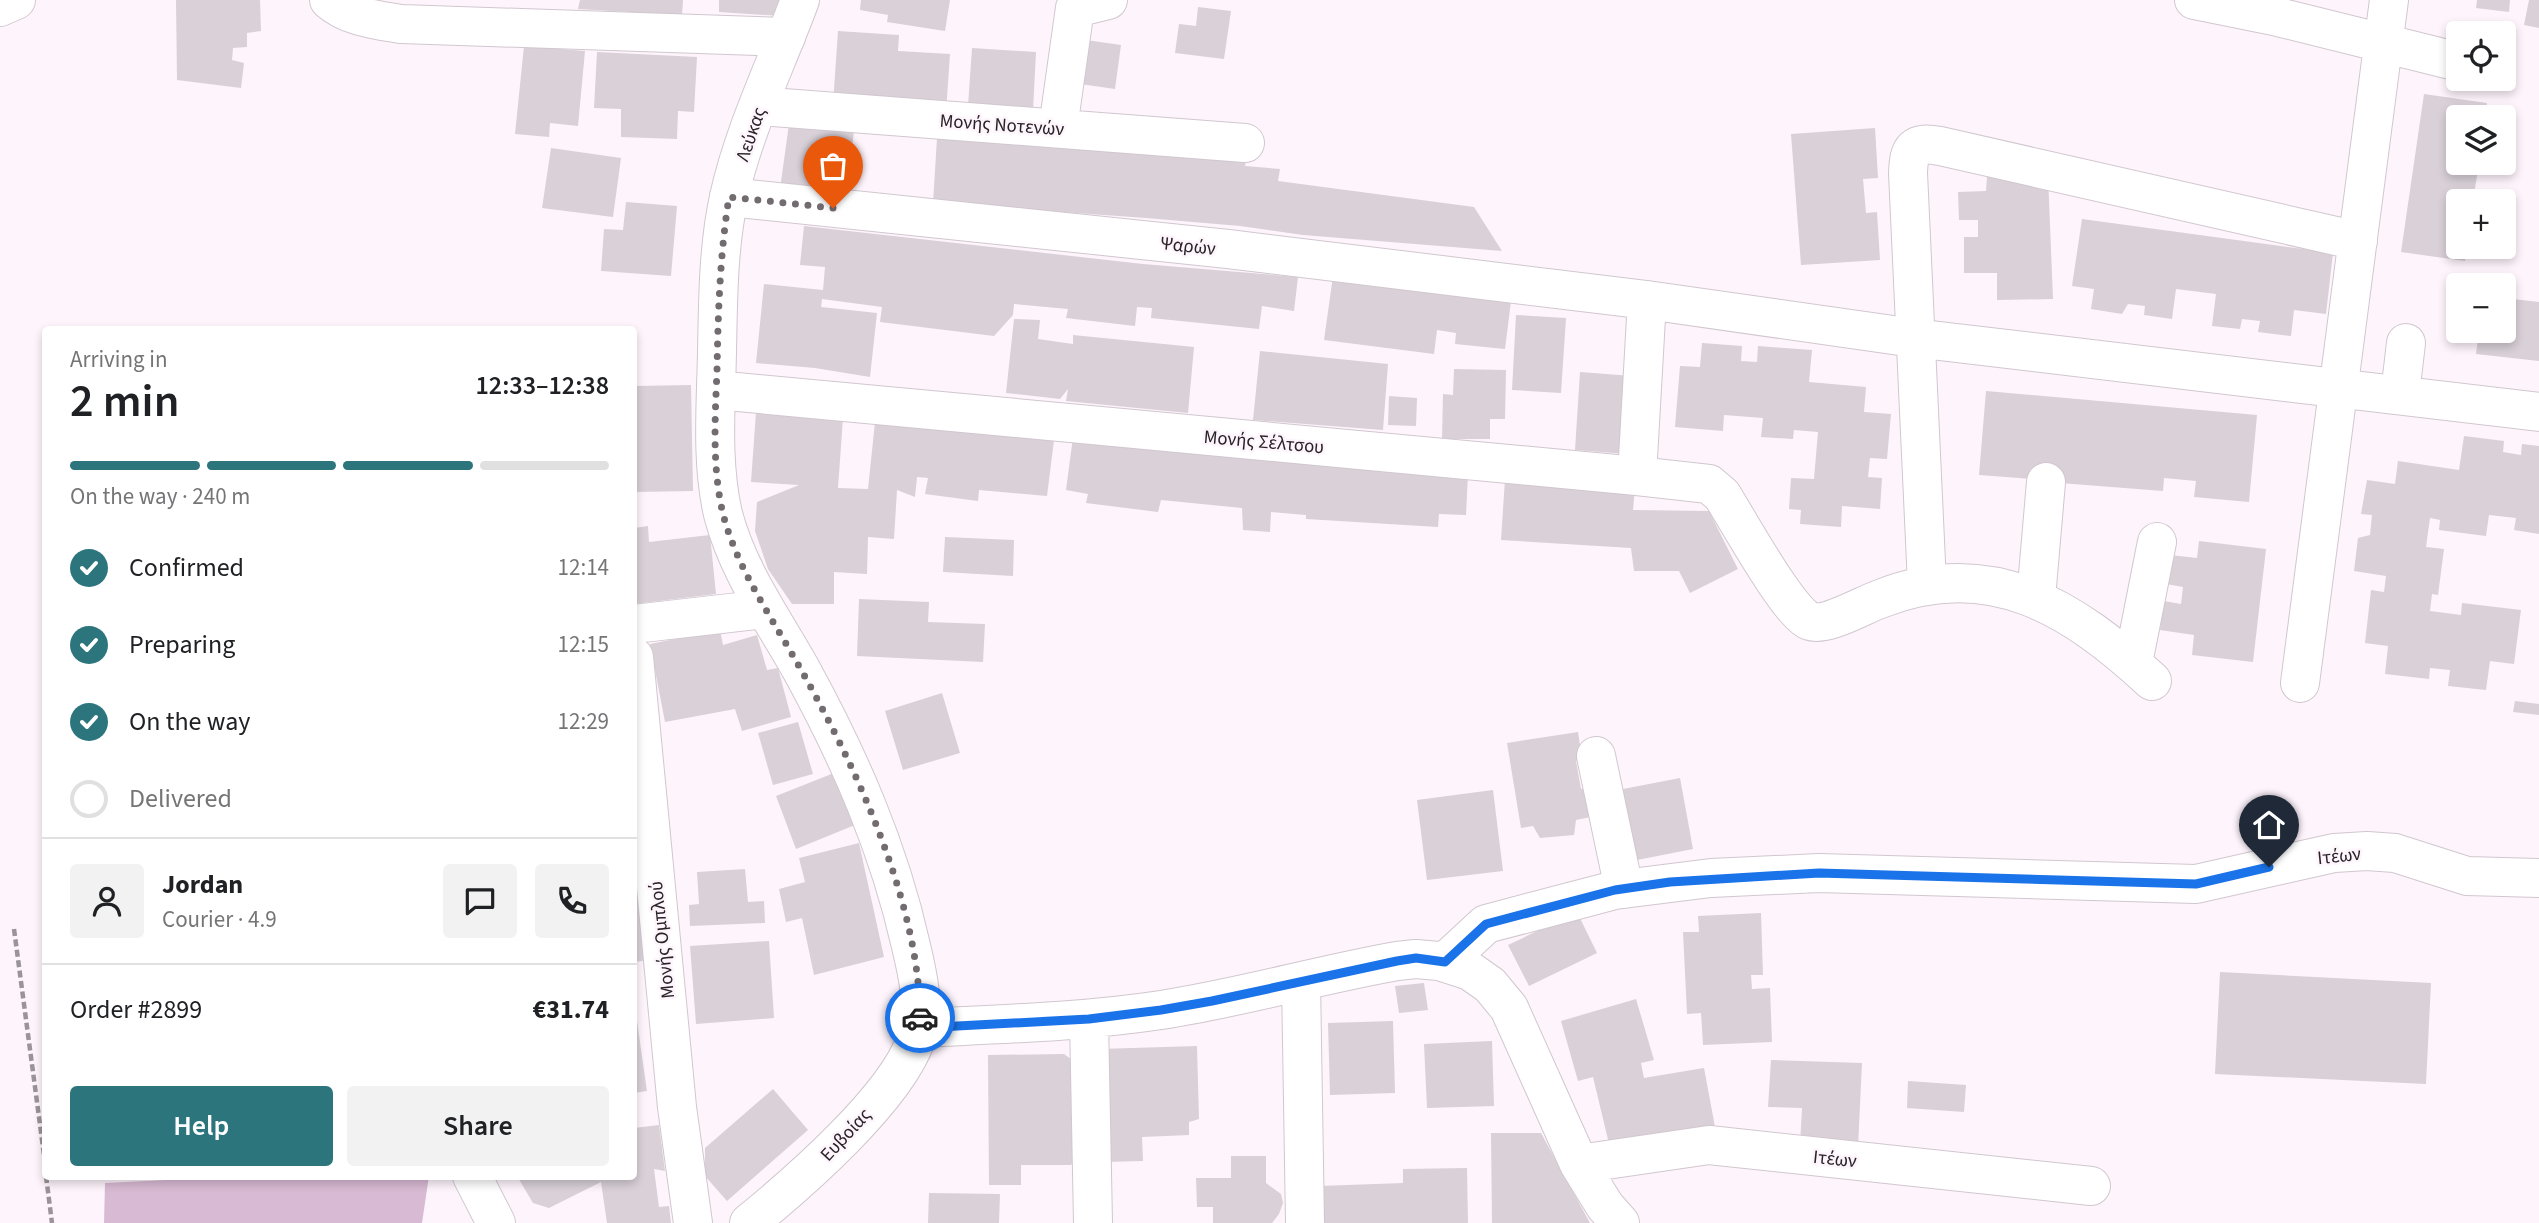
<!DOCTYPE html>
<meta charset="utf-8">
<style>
body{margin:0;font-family:"Source Sans 3",sans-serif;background:#f2f2f2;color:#202124;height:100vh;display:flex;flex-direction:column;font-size:26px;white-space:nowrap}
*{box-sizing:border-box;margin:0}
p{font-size:23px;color:#757577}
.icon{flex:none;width:38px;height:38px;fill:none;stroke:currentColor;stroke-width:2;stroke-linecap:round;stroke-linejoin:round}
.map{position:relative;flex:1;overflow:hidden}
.sheet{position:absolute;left:42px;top:326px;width:595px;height:854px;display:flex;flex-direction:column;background:#fff;border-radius:7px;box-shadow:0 4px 10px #0003}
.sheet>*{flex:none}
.tools{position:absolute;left:2446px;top:21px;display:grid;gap:14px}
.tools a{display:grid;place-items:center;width:70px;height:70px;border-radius:7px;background:#fff;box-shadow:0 4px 10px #0003;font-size:35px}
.pin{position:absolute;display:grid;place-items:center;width:60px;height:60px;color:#fff;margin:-72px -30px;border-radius:50% 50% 50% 0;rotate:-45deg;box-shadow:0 0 7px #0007}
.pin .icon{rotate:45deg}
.courier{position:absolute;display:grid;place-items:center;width:70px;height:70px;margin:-35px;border:5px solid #1a73e8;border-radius:50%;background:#fff;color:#222;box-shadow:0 2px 9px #0007}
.summary em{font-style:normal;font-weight:600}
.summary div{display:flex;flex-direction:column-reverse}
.summary{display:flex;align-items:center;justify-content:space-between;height:119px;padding:0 28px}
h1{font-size:46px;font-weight:600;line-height:52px}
.bar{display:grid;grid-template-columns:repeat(4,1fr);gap:10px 7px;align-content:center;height:84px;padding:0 28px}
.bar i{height:9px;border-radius:5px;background:#e0e0e0}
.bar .current{background:#2c757d}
.bar p{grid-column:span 4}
.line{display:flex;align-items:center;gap:18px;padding:0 28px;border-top:2px solid #e0e0e0}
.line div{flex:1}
.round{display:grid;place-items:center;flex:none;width:74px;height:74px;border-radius:7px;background:#f2f2f2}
ol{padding:0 28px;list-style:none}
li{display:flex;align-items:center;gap:21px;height:77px}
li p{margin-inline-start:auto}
li .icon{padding:7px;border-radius:50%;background:#2c757d;color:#fff;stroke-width:4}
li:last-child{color:#757577}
li i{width:38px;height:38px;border:4px solid #e0e0e0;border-radius:50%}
.primary-button{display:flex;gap:14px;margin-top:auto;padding:14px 28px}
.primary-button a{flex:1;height:80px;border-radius:7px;background:#2c757d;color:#fff;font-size:28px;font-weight:600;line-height:80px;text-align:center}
.primary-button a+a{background:#f2f2f2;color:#202124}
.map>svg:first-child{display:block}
</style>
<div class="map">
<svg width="2539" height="1223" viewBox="0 0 2539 1223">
<rect width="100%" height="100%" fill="#fef4fc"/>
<path fill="#d9bad4" d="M248,1176H429L422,1223H104L105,1183Z"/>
<path fill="#d9d0d8" d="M176,0H260L261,31L247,33V47L233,48L232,60L244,63L241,88L177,80Z
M580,0H683L682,15L578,9Z
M719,0H782L781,16L719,12Z
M861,0H950L945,31L887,22L888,15L860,10Z
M2477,0H2510L2509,12L2476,8Z
M2529,0H2539V28L2524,25Z
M1198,7L1231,11L1224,59L1175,53L1179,24L1196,26Z
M838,31L899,35L898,51L950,54L946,112L833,104Z
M1079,39L1121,45L1115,89L1073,83Z
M524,46L585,51L578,126L550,123L549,137L515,134Z
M972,48L1036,52L1033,110L968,106Z
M597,52L697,57L694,112L678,111L677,139L621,137V109L594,108Z
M2424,94L2487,103L2485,117H2459V163H2479L2473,201H2459V247H2467L2465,261L2401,252Z
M789,124L854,131L846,197L780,189Z
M1875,128L1878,178L1863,179L1866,213L1877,212L1880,260L1801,265L1791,134Z
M937,138L1246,161L1245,166L1280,169L1278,181L1474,207L1502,251L1303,235L1240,226L1146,218L933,203Z
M551,148L621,158L613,217L542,208Z
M2048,176L2053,299L1997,300V273H1964V237H1978V220H1959L1958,192L1986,191L1987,177Z
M626,202L677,206L671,276L601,271L604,229L623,230Z
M2082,219L2333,253L2326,314L2294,310L2291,336L2258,332L2260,321L2242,319L2240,329L2212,326L2216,294L2176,289L2172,319L2144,315L2145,306L2128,304L2122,314L2091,309L2094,289L2072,286Z
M804,226L1143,264L1298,277L1294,311L1262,306L1259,329L1151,318L1152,308L1137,307L1135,326L1066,318L1068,309L1014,304L1013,315L994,336L880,322L882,307L822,299L821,307L877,313L870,377L815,368L756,363L764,284L823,290L825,267L800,265Z
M1333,276L1511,301L1505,349L1455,344L1456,333L1437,330L1434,354L1324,340Z
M2504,298L2539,302V361L2476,354L2479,331H2504Z
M1516,315L1566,318L1561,393L1512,390Z
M1014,319L1040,320L1038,339L1073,344V335L1194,347L1188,413L1066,401L1068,389L1060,399L1006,393Z
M1702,343L1742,346L1741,361L1757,362L1758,346L1812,350L1809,382L1866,387L1864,412L1891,414L1887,459L1870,458L1868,477L1882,478L1880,509L1842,506L1841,527L1800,524L1801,510L1789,509L1791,478L1814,479L1818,432L1794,430L1793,439L1761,437L1763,418L1724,415L1723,431L1675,427L1680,366L1700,367Z
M1260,351L1388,364L1383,430L1253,420Z
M1454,369L1506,370L1505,419H1490V439H1442L1443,394L1453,395Z
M1580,372L1632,376L1627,454L1575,450Z
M691,385L693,491L634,492V386Z
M1986,391L2257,415L2249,502L2194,497L2196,481L2164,478L2163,491L2060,483L2061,472L2030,469L2032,479L1979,475Z
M1389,396L1417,398L1416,426L1388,425Z
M756,412L843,418L838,488L868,489L875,422L1054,440L1047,496L979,490L978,501L925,494L928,478L917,477L915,497L897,490L894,539L868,537L867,574L834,572V604H792L768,569L755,531L757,502L799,485L751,482Z
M2464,436L2504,441L2503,452L2521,455L2522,444L2539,446V534L2514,530L2516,518L2489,515L2486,536L2439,530L2440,520L2430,518L2426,547L2444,549L2438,595L2432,594L2430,611L2461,615L2462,603L2521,610L2514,664L2490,661L2486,690L2448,686L2450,670L2430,668L2429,679L2385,674L2388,646L2365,643L2371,590L2384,592L2386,576L2354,571L2358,538L2370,535L2372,515L2361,514L2367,480L2395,484L2398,461L2459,470Z
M1073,437L1468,474L1466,515L1439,514L1438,527L1306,519V515L1271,512L1270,532L1243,530L1242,508L1161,500L1158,512L1086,503L1088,494L1066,490Z
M1505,479L1635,487L1633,510L1709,511L1738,569L1690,593L1679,571H1634L1631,548L1501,540Z
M648,526L649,542L710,535L716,594L634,604V528Z
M945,537L1014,540L1013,576L943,572Z
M2199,541L2266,549L2253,662L2192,655L2194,635L2160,630L2164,601L2181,604L2183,587L2166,584L2170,555L2197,558Z
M859,599L929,602L928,622L985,624L983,662L857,656Z
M720,630L723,645L757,635L767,670L778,668L791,717L742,731L735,709L665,722L650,644Z
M942,693L960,753L903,770L885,711Z
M2515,701L2539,704V715L2513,712Z
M798,722L813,774L773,785L758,733Z
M1578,732L1582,759L1576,761L1581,789L1587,788L1591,817L1576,820L1574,835L1540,838L1533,826L1521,828L1507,743Z
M834,773L855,825L796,849L776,796Z
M1680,778L1693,849L1632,861L1618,790Z
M1493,790L1503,871L1427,880L1417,800Z
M634,812L650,960L634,962Z
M859,843L884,957L814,975L802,918L786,922L779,889L805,882L799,858Z
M745,869L748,902L764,901L765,923L690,926L689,905L699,904L697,872Z
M1577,912L1597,953L1529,986L1508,945Z
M1761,913L1763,975H1751L1752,989L1770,988L1772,1042L1703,1045L1701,1013L1687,1014L1683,932H1699L1698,916Z
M769,941L774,1018L696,1024L690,946Z
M2220,972L2431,983L2426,1084L2215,1074Z
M1424,983L1428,1010L1399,1013L1395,986Z
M1636,999L1654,1060L1641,1063L1644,1078L1704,1068L1715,1127L1610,1148L1593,1077L1578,1081L1561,1021Z
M634,1000L647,1091L634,1093Z
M1393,1021L1395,1093L1330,1095L1328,1023Z
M1492,1041L1494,1106L1427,1108L1424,1044Z
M1197,1046L1199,1119L1189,1122V1135L1142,1137L1143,1161L1102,1162L1099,1049Z
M1064,1054L1079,1065L1080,1153L1071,1165H1021V1185H989L988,1055Z
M1771,1060L1862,1063L1858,1147L1800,1145L1802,1108L1768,1107Z
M1908,1081L1966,1085L1964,1112L1907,1108Z
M773,1089L808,1130L727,1201L705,1176V1148Z
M659,1125L665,1171L654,1169L659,1207L669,1206L671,1223H607L601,1182L549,1208L533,1203L517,1176H634V1128Z
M1491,1133H1541L1590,1223H1492Z
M1231,1156H1266V1183L1281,1194L1283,1203L1279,1214L1272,1223H1213V1207H1197L1196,1178H1231Z
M1467,1168L1468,1223H1320L1319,1186L1403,1183V1169Z
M929,1193L1000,1194L999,1223H928Z"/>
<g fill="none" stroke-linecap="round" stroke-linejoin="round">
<defs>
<path id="minor" d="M329,0C348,17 377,20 401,24L786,37
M2194,0L2278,17L2459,62
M0,7L16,0
M759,106L1245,143
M1058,128L1075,8L1108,0
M729,197L1228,249L1647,300L1914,338L2539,412
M716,390L1637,476L1647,300
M2400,394L2406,343
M1637,476L1709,484L1722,495C1736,517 1790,615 1810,621C1826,627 1863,605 1880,599C1990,555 2073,608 2152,681
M1927,584L1908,173C1909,148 1913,141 1940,146L2358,241
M2036,598L2046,482
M634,624L765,609
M634,657L677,1107L693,1223
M2133,663L2157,542
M2300,683L2389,0
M1596,756L1624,889
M1445,962L1486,924L1615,890L1711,878L1819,873L2196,884L2334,853L2367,851L2395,853L2467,876L2539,878
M1301,981L1305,1223
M1089,1019L1093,1223
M920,1028C1001,1024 1081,1022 1161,1010C1240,998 1318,975 1397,961L1416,959L1439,961L1470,971L1490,985L1509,1008L1579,1164L1605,1206L1620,1223
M1579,1164L1709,1145L2091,1186
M472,1176L496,1223"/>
<path id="major" d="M749,1223C798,1183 896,1098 916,1039C926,1011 918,975 911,946C889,848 850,759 802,671C773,619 738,572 723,514C711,462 716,405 717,352C718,301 718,247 729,197C744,129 776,65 800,0"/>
</defs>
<use href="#minor" stroke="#d1c7cf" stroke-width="40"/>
<use href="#major" stroke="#d1c7cf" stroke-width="40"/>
<path stroke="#9a9399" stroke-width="4.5" stroke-dasharray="7 3.5" stroke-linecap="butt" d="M14,929L46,1170
M46,1176L52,1223"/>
<use href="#minor" stroke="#fff" stroke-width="38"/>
<use href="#major" stroke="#fff" stroke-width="38"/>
</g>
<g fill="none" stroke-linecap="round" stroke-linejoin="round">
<path stroke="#726c71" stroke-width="7" stroke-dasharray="0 12.6" d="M833,208L729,197C720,254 718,313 717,371C715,418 712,468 723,514C737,568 769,613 796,661C853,760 920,902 920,1018"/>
<path stroke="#1a73e8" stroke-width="9" d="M920,1018V1028L1089,1019L1161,1010L1212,1001L1397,961L1416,958L1445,962L1486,924L1615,890L1670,882L1819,873L2196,884L2269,867"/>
</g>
<g text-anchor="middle" stroke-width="5" stroke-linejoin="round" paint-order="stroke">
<g font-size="19" fill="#272326" stroke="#fef4fc">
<text transform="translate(1002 124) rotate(4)" y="7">Μονής Νοτενών</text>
<text transform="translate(750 134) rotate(-71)" y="7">Λεύκας</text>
<text transform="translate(1188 245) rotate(6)" y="7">Ψαρών</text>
<text transform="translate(1264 441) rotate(5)" y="7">Μονής Σέλτσου</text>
<text transform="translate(2339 855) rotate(-6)" y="7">Ιτέων</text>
<text transform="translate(661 940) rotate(-96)" y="7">Μονής Ομπλού</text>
<text transform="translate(845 1134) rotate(-47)" y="7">Ευβοίας</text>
<text transform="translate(1835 1158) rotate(6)" y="7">Ιτέων</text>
</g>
</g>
</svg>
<div class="tools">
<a><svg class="icon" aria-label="locate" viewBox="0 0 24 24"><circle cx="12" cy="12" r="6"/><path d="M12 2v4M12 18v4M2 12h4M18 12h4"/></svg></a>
<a><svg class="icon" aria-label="layers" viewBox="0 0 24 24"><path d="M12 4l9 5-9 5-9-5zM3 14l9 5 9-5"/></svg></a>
<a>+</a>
<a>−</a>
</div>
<div class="pin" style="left:833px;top:208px;background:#ea580c"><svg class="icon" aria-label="bag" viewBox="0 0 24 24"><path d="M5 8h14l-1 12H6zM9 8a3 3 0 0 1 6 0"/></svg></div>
<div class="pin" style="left:2269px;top:867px;background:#1f2937"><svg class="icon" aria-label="home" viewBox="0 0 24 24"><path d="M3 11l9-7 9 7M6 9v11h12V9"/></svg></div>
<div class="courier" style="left:920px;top:1018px"><svg class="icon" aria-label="car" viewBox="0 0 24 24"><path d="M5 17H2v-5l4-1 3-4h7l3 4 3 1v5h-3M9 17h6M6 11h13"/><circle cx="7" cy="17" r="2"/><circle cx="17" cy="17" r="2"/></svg></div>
<section class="sheet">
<div class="summary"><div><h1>2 min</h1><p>Arriving in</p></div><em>12:33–12:38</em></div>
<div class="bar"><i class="current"></i><i class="current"></i><i class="current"></i><i></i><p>On the way · 240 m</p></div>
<ol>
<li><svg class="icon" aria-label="check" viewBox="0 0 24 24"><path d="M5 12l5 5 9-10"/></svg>Confirmed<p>12:14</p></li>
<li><svg class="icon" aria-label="check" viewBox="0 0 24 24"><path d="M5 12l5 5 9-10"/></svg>Preparing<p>12:15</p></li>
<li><svg class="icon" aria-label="check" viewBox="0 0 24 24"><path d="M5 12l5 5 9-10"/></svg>On the way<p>12:29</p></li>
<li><i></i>Delivered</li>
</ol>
<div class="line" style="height:126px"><a class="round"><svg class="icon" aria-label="person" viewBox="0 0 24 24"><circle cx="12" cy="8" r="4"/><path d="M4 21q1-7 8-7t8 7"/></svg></a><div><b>Jordan</b><p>Courier · 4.9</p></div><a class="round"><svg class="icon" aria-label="chat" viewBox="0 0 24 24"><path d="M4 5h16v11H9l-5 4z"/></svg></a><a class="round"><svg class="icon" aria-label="phone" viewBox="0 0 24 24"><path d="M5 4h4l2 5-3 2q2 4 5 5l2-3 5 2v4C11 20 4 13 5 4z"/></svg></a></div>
<div class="line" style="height:91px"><div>Order #2899</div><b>€31.74</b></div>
<div class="primary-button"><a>Help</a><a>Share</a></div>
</section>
</div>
